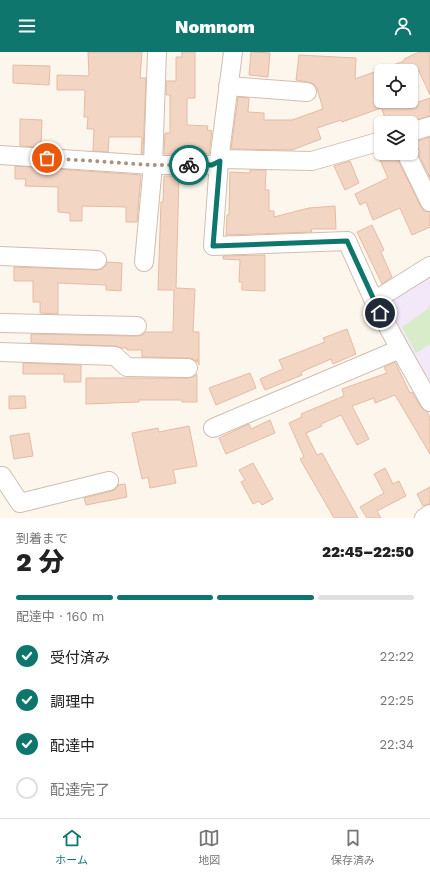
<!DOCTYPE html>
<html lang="ja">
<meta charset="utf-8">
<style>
body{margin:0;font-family:"Work Sans","Noto Sans JP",sans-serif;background:#f6f6f6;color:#222;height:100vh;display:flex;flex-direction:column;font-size:15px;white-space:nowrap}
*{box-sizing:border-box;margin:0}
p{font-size:13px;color:#767676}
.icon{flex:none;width:22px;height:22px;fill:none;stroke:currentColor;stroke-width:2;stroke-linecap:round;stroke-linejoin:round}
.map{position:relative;height:466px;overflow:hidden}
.side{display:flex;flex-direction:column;background:#fff;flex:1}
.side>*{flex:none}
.controls{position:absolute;left:374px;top:12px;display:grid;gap:8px}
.controls a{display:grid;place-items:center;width:44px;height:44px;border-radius:6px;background:#fff;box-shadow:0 1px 3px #0004;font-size:20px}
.pin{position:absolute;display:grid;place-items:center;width:34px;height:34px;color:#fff;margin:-17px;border:2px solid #fff;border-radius:50%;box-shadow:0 1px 4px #0007}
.courier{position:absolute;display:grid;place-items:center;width:40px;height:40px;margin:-20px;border:3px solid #0f766e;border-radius:50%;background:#fff;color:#222;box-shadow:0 1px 5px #0007}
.headline em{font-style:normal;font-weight:800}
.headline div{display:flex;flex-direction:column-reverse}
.headline{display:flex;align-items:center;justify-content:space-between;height:68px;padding:0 16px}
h1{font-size:26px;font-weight:800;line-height:30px}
.bar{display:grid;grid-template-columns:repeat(4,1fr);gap:6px 4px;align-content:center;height:48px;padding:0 16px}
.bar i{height:5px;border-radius:3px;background:#e0e0e0}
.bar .active{background:#0f766e}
.bar p{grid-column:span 4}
ol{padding:0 16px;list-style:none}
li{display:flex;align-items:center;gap:12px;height:44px}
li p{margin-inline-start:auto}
li .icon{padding:4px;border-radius:50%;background:#0f766e;color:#fff;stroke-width:4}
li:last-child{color:#767676}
li i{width:22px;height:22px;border:2px solid #e0e0e0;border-radius:50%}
header{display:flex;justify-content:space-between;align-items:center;height:52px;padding:0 16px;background:#0f766e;color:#fff;font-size:18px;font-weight:800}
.menu{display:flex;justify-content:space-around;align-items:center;height:56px;border-top:1px solid #e0e0e0;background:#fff;font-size:11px;color:#767676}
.menu a{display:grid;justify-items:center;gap:2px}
.menu .active{color:#0f766e}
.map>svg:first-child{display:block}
</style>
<header><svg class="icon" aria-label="menu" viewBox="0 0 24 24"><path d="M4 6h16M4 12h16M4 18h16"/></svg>Nomnom<svg class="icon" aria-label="person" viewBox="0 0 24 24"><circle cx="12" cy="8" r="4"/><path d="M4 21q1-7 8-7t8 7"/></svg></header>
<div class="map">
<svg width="430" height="466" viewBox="0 0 430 466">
<rect width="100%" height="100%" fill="#fdf6ec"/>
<path fill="#f3e8fa" d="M430,223V338L387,261L389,251L392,243Z"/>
<path fill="#d8ecc9" d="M430,252V292L416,301L402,275L428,257Z"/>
<path fill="#f3d5c3" stroke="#e6bba3" d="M88,0H142L140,26H146L143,102H141L142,85H109L108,100L93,99L94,77H87L88,65H84L85,38H57V23L89,24Z
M182,0H195V46H187V73L208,74L207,78L212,79L209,102L184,100V102H164L165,81H170V43H166V29H176V5H182Z
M251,0L270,1L268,25L249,23Z
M419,0H430V43L419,19H381V56L342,70L341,68L317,76L321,87L292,98L231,97L238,45L249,46L248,60L264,61V68H292L323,57L317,36L314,32L308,30L296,28L299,3L356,6L355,27L404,9V7Z
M13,13L50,14L49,33L13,31Z
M430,46V64L406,71H392L390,64L385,66L381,54L398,49L401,56Z
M20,67L42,68L41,95L20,94Z
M430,85V126L418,101H420L415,90Z
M377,101H396L397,106L421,155L424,159L430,160V175L412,183L400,156L373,168L366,150L360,153L355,142L388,126Z
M350,109L359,131L345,138L334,114Z
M15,114L141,123L137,170H126V155L82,154V169H70V161L58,160V135L25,134L26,127H15Z
M250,118H266L265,138H269V159H274V165L309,156L335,154L336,177H311L312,180L226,183L227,163H229L230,120L250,121Z
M164,124H179L176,236L195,237L193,280H199V313L197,307V310L193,307L188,306L142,305V298H127V296H122L115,294L31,291V282L137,284L142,283L146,280H173L174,238H158L161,150H163Z
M372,173L384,198L381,200L392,225L382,232L357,180Z
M265,203V239L242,238V230H239L240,208L223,207V204Z
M107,210L122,211L121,239L106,238V233L58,231V262L40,261V250H33V229H14V215L97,218L102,217L107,212Z
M347,277L356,302L333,312L331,307L301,320L302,323L265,338L260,327L283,317L279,308L325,290L323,286Z
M395,310L410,341L412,340L421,355L427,360L430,365V402L395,343L375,351L374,346L352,354L369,387L357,393L341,363L321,372L322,374L306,381L317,403L322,401L358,466H334L300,407L304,405L289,371L302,365L301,362L344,344L342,337L387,321L384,315Z
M23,311L81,313V330H64V322H23Z
M250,321L256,336L216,353L209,336Z
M197,322V350H182V348H139V350L86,352V326H188L193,325Z
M9,344H25L26,356L9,357Z
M270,368L275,381L226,402L219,386L249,372L251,377Z
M189,374L197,414L173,418L176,431L150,436L148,425L142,427L132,381L158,376L159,380Z
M29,381L33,404L14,407L10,384Z
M253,411L273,447L262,453L259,449L253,452L241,430L245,428L239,418Z
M385,416L393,432L399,429L406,444L377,459L381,466H367L360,455L384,441L374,422Z
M125,432L127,445L86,453L84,446L112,439L116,437L118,433Z
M430,435V452L423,454L417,442Z"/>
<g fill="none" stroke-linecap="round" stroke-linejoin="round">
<defs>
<path id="minor" d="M233,0L219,109L213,194L347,189L374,249L400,297L430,350
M228,34L307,40
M411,80L430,74
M406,101L430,150
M0,103L153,113H212L225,107L312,109L381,89
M0,204L97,208
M144,210L153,113L157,0
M374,249L430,214
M0,271L137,274
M0,300L115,304L127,315L188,316
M213,376L400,297
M0,424H2L20,451L109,429
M424,466L430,462"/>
</defs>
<use href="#minor" stroke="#d1beb0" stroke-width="20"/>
<use href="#minor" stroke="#fff" stroke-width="18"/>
</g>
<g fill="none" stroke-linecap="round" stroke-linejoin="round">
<path stroke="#a89285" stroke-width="4" stroke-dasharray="0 7.2" d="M47,106L153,113H189"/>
<path stroke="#0f766e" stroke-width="5" d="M189,113H212L220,109L213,194L347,189L380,261"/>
</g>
</svg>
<div class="controls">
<a><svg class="icon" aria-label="locate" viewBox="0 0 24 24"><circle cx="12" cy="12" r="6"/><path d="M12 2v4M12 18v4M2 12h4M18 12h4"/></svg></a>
<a><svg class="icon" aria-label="layers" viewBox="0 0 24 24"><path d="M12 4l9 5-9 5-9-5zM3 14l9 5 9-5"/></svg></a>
</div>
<div class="pin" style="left:47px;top:106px;background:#ea580c"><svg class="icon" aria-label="bag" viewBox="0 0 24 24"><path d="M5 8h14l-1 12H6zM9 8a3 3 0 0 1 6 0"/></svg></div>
<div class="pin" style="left:380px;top:261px;background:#1f2937"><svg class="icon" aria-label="home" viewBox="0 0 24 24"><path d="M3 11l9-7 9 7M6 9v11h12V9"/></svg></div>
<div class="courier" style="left:189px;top:113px"><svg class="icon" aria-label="bike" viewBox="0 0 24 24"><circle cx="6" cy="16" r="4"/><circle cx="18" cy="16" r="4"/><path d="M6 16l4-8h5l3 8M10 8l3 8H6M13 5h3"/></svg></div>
</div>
<section class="side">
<div class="headline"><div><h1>2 分</h1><p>到着まで</p></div><em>22:45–22:50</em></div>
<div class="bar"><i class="active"></i><i class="active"></i><i class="active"></i><i></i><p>配達中 · 160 m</p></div>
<ol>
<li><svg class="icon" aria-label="check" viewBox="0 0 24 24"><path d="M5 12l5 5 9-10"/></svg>受付済み<p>22:22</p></li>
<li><svg class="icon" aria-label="check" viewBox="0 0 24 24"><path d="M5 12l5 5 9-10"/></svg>調理中<p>22:25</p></li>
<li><svg class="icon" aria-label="check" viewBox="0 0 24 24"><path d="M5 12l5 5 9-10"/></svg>配達中<p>22:34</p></li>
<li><i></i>配達完了</li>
</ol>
</section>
<nav class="menu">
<a class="active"><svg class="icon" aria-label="home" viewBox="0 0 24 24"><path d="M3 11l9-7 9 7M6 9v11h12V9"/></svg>ホーム</a>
<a><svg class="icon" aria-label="map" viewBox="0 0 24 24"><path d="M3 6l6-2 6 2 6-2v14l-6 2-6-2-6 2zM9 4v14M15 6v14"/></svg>地図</a>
<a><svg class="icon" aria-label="saved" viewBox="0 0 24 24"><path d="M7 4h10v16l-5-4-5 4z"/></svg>保存済み</a>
</nav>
